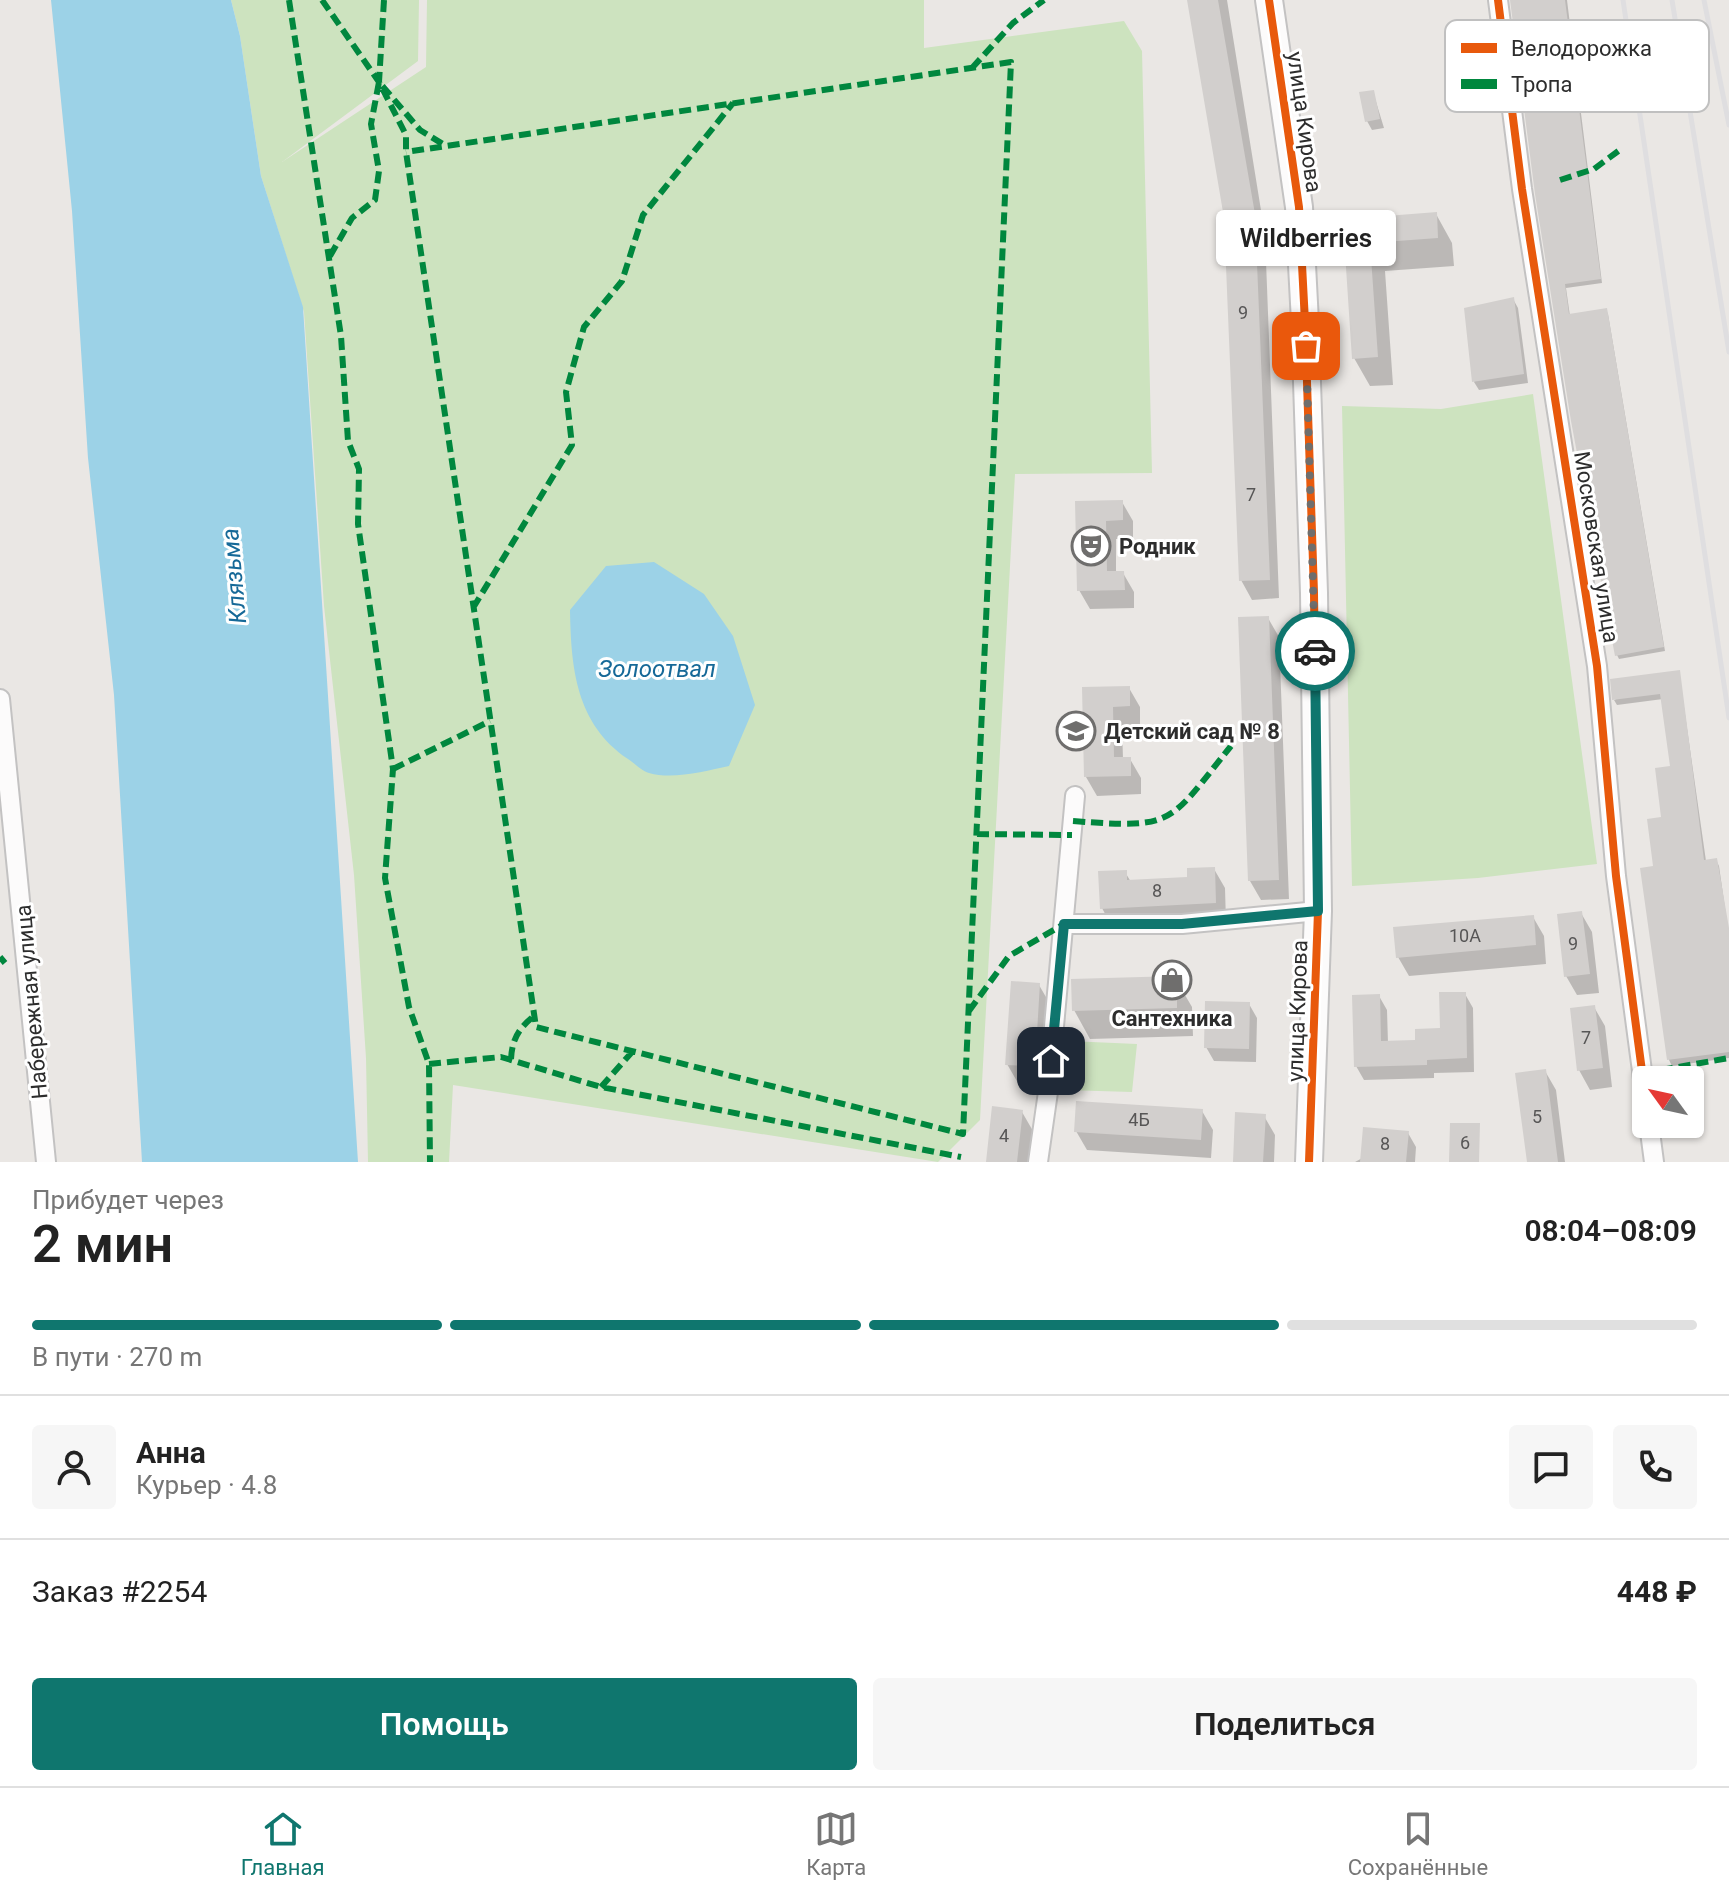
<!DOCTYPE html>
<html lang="ru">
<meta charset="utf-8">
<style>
body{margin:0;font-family:Roboto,sans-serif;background:#f6f6f6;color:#222;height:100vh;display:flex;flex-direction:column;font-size:30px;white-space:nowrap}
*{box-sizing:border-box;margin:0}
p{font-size:26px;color:#767676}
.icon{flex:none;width:44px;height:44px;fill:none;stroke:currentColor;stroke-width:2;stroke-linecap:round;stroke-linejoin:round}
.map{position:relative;height:1162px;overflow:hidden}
.drawer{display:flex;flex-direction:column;background:#fff;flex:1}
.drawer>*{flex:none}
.needle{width:52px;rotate:303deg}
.tools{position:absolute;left:1632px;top:1066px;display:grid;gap:16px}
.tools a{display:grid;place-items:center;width:72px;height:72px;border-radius:8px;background:#fff;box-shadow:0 2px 6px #0004;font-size:40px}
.pin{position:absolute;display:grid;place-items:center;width:68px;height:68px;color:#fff;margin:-34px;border-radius:16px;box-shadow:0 4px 12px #0006}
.courier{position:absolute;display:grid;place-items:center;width:80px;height:80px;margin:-40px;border:6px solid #0f766e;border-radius:50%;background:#fff;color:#222;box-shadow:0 2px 10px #0007}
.bubble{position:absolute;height:56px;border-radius:8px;background:#fff;box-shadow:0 2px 6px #0004;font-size:26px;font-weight:600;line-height:56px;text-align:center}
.head em{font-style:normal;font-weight:600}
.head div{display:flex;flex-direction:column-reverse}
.head{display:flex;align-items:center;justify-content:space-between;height:136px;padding:0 32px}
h1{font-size:52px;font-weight:600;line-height:60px}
.bar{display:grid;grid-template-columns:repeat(4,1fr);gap:12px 8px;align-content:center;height:96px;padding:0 32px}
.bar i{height:10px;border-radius:6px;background:#e0e0e0}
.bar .active{background:#0f766e}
.bar p{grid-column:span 4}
.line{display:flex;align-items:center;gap:20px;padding:0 32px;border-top:2px solid #e0e0e0}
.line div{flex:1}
.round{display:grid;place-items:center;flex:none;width:84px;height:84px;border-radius:8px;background:#f6f6f6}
.action{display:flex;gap:16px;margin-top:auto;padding:16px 32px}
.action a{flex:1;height:92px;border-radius:8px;background:#0f766e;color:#fff;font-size:32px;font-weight:600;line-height:92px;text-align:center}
.action a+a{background:#f6f6f6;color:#222}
.dock{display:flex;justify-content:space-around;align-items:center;height:112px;border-top:2px solid #e0e0e0;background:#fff;font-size:22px;color:#767676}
.dock a{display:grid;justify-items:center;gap:4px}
.dock .active{color:#0f766e}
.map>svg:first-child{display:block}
</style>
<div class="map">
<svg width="1729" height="1162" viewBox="0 0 1729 1162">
<rect width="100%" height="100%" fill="#eae7e4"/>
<path fill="#cde3bf" d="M231,0H419L418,61L282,162L426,67L427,0H924V48L1124,21L1142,51L1152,473L1015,474L980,1120L938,1162L453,1085L449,1162H368L366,1058L354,875L324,606L304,312L261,176L240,36Z
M1533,394L1597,864L1478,878L1352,886L1342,406L1441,409Z
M1069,1041L1137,1044L1132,1092L1065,1090Z"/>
<path fill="#9cd2e7" d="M51,0H231L240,36L261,176L303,307L358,1162H142L114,695L88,458L72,211Z
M654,562L704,594L733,636L755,705L729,766C705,771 673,780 649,773C642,771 634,763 628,759C576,724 571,668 570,610L606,566Z"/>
<path fill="#0003" d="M1191,0H1227L1265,235L1279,598L1252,600L1241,580L1226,218Z
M1511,0H1567L1602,283L1566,288L1570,316L1606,310L1608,314L1665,651L1619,659L1617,655Z
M1373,92L1384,128L1372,130L1367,121Z
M1436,214L1452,243L1454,266L1385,271L1393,385L1370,386L1354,358L1346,238Z
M1513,299L1518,308L1528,383L1479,390L1474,382Z
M1122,502L1133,521V539H1116V573H1123L1134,592V608L1090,609L1079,590L1077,503Z
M1268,618L1279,637L1289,899L1261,900L1250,881Z
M1679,672L1706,861L1716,860L1719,866L1729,936V1058L1672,1066L1669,1060L1655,868L1672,768L1663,699L1617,705L1614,700Z
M1129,688L1140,707V725H1122L1123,759H1130L1141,778V794L1097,796L1086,777L1084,689Z
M1214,869L1225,888L1226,922L1112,927L1102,908L1125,872L1131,882L1189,879Z
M1581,913L1592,932L1599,993L1577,995L1566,976Z
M1533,917L1544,936L1546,964L1409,976L1398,957Z
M1175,978L1192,1007L1193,1036L1090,1039L1074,1010Z
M1039,985L1050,1004L1045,1085L1018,1083L1007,1064Z
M1465,994L1473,1008L1474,1072L1434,1073V1078L1364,1080L1356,1066L1379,996L1387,1010L1388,1043L1417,1042L1442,1030Z
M1249,1004L1257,1018L1256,1062L1214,1061L1206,1047Z
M1594,1007L1605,1026L1612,1087L1590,1090L1579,1070Z
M1545,1071L1556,1090L1565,1162H1529Z
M1202,1111L1213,1130L1211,1158L1087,1150L1076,1131Z
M1022,1112L1033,1131L1029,1162H988Z
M1264,1116L1275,1135L1274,1162H1235Z
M1408,1133L1416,1147L1415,1162H1355Z"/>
<path fill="#d2cfcd" d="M1187,0H1218L1255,214L1270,580L1239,581L1224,218Z
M1510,0H1565L1601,279L1565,284L1569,314L1607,308L1664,647L1615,656L1571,421L1535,194Z
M1374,90L1380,119L1365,122L1359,92Z
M1437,212L1438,238L1370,243L1378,357L1352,359L1344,237L1361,218Z
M1514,297L1524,374L1472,382L1464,308Z
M1123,500V520L1106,521L1107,571H1124L1125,590L1077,591L1075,501Z
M1269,616L1279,880L1248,881L1238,617Z
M1680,670L1704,860L1717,858L1729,928V1052L1667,1060L1640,868L1653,866L1647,819L1661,817L1655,768L1670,766L1660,694L1612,700L1610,679Z
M1130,686V706L1113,707L1114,757H1131V776L1084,777L1082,687Z
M1215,867L1216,903L1100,909L1098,871L1127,870V880L1187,877V868Z
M1582,911L1590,974L1564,977L1557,914Z
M1534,915L1536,945L1396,958L1393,927Z
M1177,976V1008L1072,1011L1071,979Z
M1011,981L1040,983L1035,1066L1005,1065Z
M1439,992H1466L1467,1058L1427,1060V1065L1354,1067L1352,995L1380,994L1381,1041L1415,1040V1029L1440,1028Z
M1205,1001L1250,1002L1249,1049L1204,1048Z
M1595,1005L1603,1068L1577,1071L1570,1008Z
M1546,1069L1558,1162H1527L1515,1073Z
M1076,1101L1203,1109L1201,1140L1074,1132Z
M992,1106L1023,1110L1017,1162H986Z
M1235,1112L1266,1114L1263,1162H1233Z
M1450,1123H1480L1479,1162H1449Z
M1363,1127L1409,1131L1406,1162H1360Z"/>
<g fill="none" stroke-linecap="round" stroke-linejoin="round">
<defs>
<path id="street" d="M1498,0L1522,189L1597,666L1616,876L1646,1101
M0,699L46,1162
M1064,924H1182L1318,911
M1649,1124L1654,1162
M1038,1162L1048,1092L1075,796"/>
<path id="secondary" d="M1269,0L1299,207L1305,322L1314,593L1318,911L1309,1162"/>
</defs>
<use href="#street" stroke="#c3c2c2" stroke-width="22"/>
<use href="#secondary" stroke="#c3c2c2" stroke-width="30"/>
<use href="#street" stroke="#fcfbfb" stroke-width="18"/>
<use href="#secondary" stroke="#fcfbfb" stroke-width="26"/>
<path stroke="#dfdee0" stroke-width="5" d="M1623,0L1729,718
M1672,0L1729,352
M1704,0L1729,125"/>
<path stroke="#00873e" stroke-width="6" stroke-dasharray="12 6" stroke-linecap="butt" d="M289,0L341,336L348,441L359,469L358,524L393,769L385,878L409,1007L429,1064L430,1162
M322,0L379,82
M384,0L379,82L406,135V152L536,1027L963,1134L1011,62L406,152
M972,68L1013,23L1044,0
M1560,180L1594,169L1621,149
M330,256L352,218L375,200L379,171L371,124L379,82L420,130L446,146
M473,608L572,445L566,392L584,327L622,281L643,215L733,103
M393,769L490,721
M1073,821C1176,829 1168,824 1231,746
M977,834L1072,835
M0,957L5,963
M969,1011L1009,956L1064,924
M511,1059C512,1039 519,1028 534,1016
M429,1064L501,1057L601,1087L961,1157
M1661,1070L1729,1058
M601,1087L633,1051"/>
<defs>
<path id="cycleway" d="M1269,0L1299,207L1305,322L1314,593L1318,911L1309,1162
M1498,0L1522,189L1597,666L1616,876L1646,1101"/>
</defs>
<use href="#cycleway" stroke="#fff" stroke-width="13"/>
<use href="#cycleway" stroke="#e8590c" stroke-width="8"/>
</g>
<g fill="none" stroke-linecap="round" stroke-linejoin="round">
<path stroke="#6f6e6d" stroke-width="8" stroke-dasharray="0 14.4" d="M1306,346L1315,651"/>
<path stroke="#0f766e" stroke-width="10" d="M1051,1061L1064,924H1182L1318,911L1315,651"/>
</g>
<defs>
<symbol id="theatre-ring" viewBox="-11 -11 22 22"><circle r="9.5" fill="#fff" stroke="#6f6e6d" stroke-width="1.5"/><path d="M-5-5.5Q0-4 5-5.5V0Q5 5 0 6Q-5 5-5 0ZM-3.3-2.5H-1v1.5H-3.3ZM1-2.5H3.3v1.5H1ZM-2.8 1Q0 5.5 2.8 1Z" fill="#6f6e6d"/></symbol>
<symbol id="school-ring" viewBox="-11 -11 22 22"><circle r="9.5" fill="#fff" stroke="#6f6e6d" stroke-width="1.5"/><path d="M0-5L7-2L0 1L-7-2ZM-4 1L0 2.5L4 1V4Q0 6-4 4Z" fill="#6f6e6d"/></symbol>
<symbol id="shop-ring" viewBox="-11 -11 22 22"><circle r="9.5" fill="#fff" stroke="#6f6e6d" stroke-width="1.5"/><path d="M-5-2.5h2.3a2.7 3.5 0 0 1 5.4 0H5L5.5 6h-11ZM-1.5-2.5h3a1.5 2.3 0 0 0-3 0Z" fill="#6f6e6d"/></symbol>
</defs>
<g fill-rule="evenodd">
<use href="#theatre-ring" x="1069" y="524" width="44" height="44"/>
<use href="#school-ring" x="1054" y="709" width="44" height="44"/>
<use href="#shop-ring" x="1150" y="958" width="44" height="44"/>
</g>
<g text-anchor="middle" stroke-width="6" stroke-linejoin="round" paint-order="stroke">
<g font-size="18" fill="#575656">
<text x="1243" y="319">9</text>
<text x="1251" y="501">7</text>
<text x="1157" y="897">8</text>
<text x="1465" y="942">10А</text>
<text x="1573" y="950">9</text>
<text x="1586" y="1044">7</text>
<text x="1537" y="1123">5</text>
<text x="1139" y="1126">4Б</text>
<text x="1004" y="1142">4</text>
<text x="1465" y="1149">6</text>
<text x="1385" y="1150">8</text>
</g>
<g font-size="22" fill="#2d2d2d" stroke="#fff">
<text transform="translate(1305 122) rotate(82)" y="8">улица Кирова</text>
<text transform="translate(1597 547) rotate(81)" y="8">Московская улица</text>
<text transform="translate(31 1002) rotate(-95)" y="8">Набережная улица</text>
<text transform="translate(1297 1011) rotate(-88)" y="8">улица Кирова</text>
</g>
<g font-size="22" font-weight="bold" fill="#2d2d2d" stroke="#fff" text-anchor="start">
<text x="1119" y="554">Родник</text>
<text x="1104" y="739">Детский сад № 8</text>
<text x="1172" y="1026" text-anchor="middle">Сантехника</text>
</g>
<g font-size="24" font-style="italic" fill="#166998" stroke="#fff">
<text transform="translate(234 576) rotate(-95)" y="8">Клязьма</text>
<text x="657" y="677">Золоотвал</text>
</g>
</g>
<rect x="1445" y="20" width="264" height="92" rx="12" fill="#fff" stroke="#c0c0c0" stroke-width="2"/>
<rect x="1461" y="43" width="36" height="10" fill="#e8590c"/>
<rect x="1461" y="79" width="36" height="10" fill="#00873e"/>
<g font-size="22" fill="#2d2d2d">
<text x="1511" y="56">Велодорожка</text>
<text x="1511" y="92">Тропа</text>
</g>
</svg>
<div class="tools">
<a><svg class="needle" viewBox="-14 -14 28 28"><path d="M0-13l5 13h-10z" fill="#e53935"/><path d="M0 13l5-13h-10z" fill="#767676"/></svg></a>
</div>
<div class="pin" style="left:1306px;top:346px;background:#ea580c"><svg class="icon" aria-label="bag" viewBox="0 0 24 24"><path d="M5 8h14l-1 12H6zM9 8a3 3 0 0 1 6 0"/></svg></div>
<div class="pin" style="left:1051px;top:1061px;background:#1f2937"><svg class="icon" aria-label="home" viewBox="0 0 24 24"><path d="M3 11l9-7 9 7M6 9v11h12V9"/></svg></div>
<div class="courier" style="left:1315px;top:651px"><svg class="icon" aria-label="car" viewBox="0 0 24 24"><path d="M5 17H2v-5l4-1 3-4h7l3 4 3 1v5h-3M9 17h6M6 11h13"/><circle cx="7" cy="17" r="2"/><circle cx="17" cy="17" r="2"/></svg></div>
<div class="bubble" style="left:1216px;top:210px;width:180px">Wildberries</div>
</div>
<section class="drawer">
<div class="head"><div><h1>2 мин</h1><p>Прибудет через</p></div><em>08:04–08:09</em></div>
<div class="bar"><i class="active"></i><i class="active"></i><i class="active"></i><i></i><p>В пути · 270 m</p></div>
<div class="line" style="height:144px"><a class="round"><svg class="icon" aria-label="person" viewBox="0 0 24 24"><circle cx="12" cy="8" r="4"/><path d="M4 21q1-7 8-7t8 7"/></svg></a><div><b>Анна</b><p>Курьер · 4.8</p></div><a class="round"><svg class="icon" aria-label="chat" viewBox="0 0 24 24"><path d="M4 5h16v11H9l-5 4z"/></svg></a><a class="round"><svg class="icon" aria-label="phone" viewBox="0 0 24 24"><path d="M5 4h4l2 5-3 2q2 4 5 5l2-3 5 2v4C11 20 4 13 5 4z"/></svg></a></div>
<div class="line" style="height:104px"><div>Заказ #2254</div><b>448 ₽</b></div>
<div class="action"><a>Помощь</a><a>Поделиться</a></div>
</section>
<nav class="dock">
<a class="active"><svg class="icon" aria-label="home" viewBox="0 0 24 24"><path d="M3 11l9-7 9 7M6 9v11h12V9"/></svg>Главная</a>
<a><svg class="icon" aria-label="map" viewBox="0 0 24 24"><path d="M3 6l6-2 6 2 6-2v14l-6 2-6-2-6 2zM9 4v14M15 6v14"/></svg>Карта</a>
<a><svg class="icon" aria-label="saved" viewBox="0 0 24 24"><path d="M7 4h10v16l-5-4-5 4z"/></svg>Сохранённые</a>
</nav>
